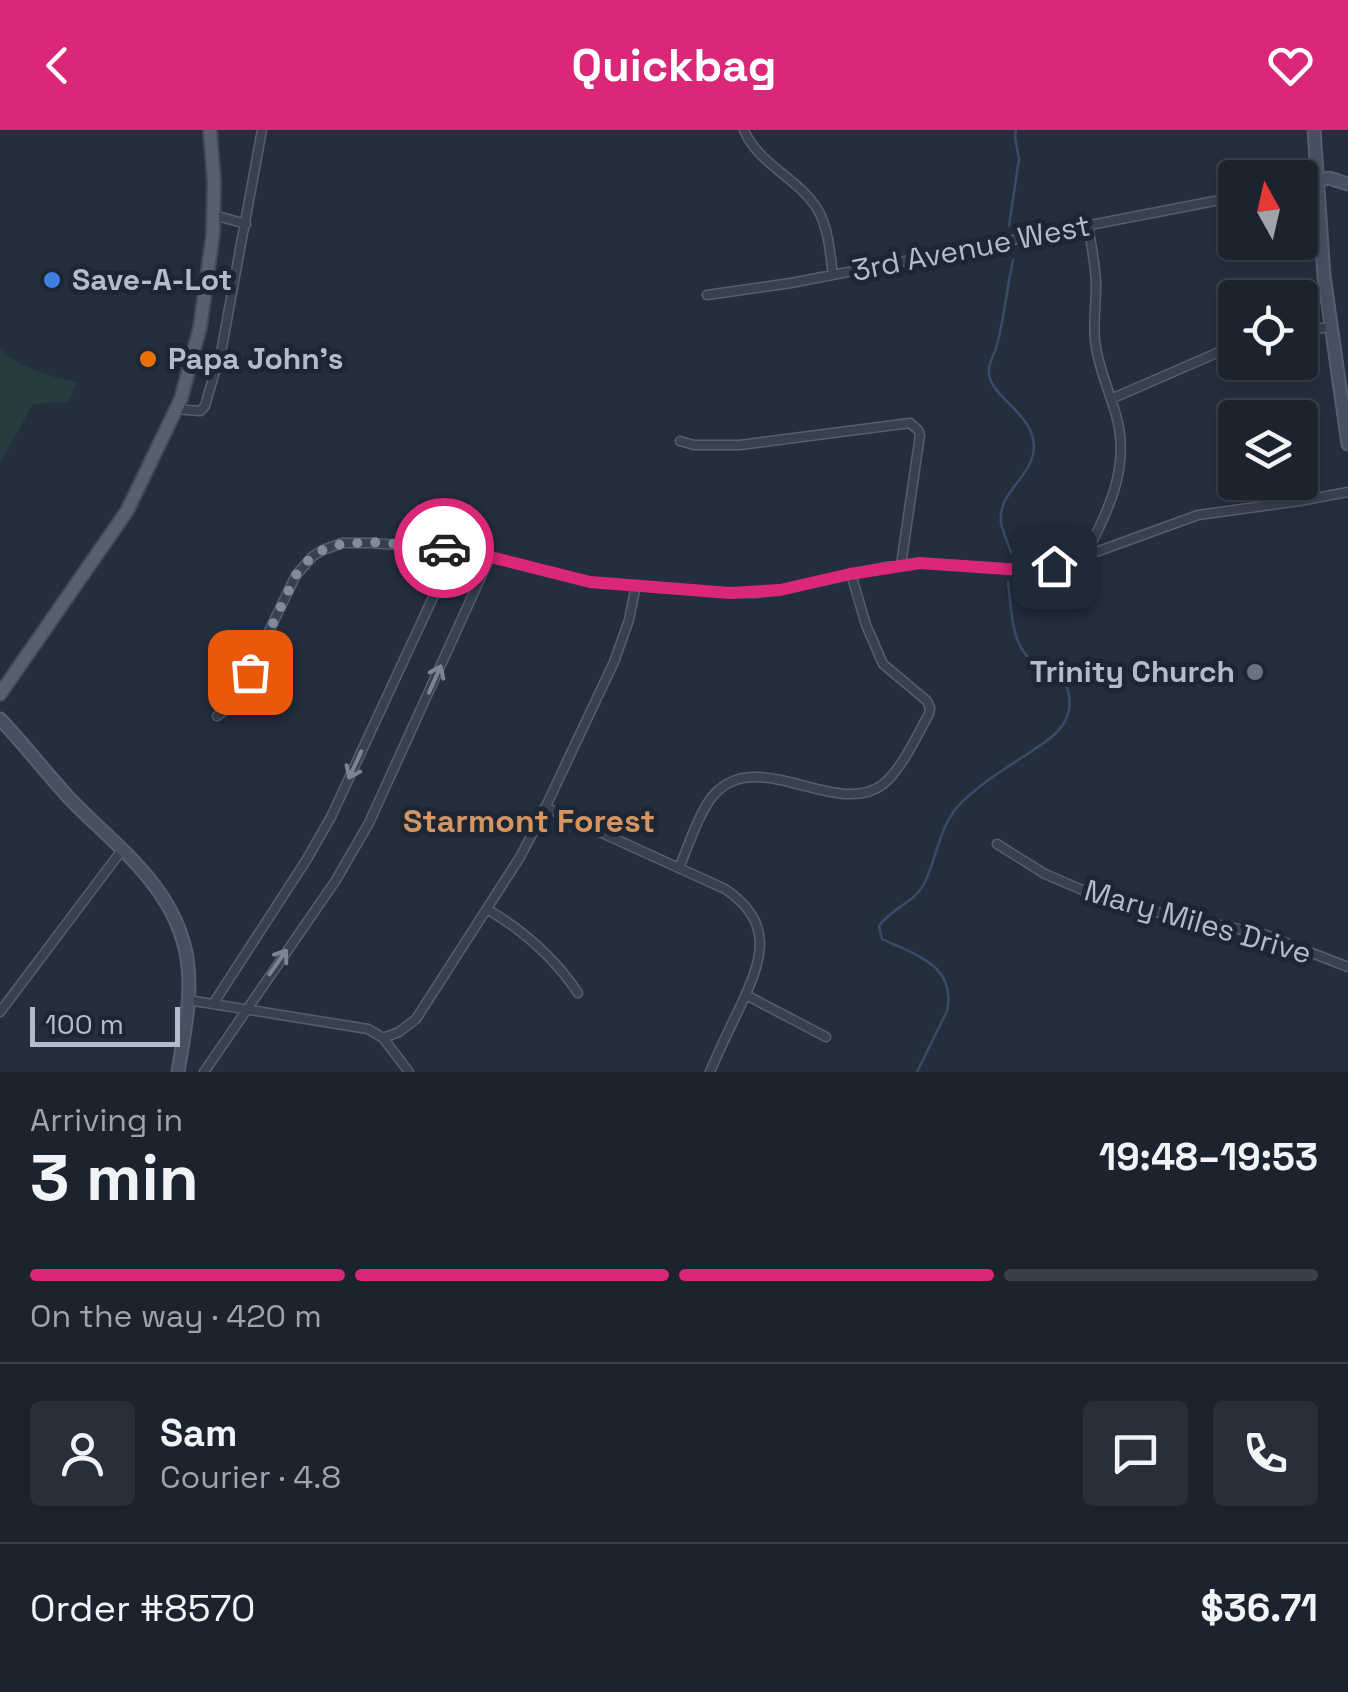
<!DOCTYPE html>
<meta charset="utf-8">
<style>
body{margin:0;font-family:"Space Grotesk",sans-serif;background:#282f3a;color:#f1f3f6;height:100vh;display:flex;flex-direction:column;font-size:38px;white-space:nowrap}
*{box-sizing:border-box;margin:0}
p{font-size:32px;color:#a0a4aa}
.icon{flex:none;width:55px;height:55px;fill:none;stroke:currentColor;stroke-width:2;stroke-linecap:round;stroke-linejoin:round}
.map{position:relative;height:942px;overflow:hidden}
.side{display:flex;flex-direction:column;background:#1b232e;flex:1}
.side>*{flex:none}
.needle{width:65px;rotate:352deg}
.fabs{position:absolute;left:1218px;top:30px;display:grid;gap:20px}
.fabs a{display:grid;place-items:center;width:100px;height:100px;border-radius:10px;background:#1b232e;box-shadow:0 5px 15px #0003,0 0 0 2px #39404a;font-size:50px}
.scale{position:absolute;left:30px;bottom:25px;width:150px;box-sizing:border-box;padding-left:10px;border:5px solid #b4bcc9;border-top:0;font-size:28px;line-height:35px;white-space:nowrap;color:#b4bcc9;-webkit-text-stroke:8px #1d2633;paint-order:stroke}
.pin{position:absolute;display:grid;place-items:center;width:85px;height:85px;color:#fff;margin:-42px;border-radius:20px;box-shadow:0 5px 15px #0006}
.courier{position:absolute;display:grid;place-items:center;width:100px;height:100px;margin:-50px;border:8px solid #db2777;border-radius:50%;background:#fff;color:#222;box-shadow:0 2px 12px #0007}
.overview em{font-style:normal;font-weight:700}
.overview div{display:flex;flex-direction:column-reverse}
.overview{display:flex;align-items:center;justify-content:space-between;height:170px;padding:0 30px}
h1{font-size:65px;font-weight:700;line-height:75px}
.bar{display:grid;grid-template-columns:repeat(4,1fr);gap:15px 10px;align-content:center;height:120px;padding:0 30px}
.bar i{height:12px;border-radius:8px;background:#39404a}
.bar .selected{background:#db2777}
.bar p{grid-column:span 4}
.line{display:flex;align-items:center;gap:25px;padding:0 30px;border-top:2px solid #39404a}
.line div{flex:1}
.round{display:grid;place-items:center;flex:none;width:105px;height:105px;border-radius:10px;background:#282f3a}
header{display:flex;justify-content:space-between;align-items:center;height:130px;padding:0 30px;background:#db2777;color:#fff;font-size:45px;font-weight:700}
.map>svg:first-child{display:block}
</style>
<header><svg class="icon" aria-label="back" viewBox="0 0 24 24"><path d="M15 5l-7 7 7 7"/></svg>Quickbag<svg class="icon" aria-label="heart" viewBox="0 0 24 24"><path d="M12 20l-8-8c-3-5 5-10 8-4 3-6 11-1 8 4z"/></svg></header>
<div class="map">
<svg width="1348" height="942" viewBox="0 0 1348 942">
<rect width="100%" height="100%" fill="#242f3e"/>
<path fill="#263c3f" d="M0,219C20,237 51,248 77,252L69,272L33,274L0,333Z"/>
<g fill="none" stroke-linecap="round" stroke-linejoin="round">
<path stroke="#394c67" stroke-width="2.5" d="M1009,96L1019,29L1015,8L1016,0
M1011,423C1008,413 1003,403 1001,393C997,361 1034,347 1034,316C1033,284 993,268 989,245C987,233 995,225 997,215C1004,188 1007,158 1013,130
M917,942L947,881C957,835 915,825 882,809L879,796C890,779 914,773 924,754C938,726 939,693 963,671C982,653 1004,639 1026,625C1038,616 1053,609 1062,596C1071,584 1072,567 1065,553C1056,546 1046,542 1037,535C1010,517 1012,482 1008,452"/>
<defs>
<path id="street" d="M744,0C758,35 801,49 819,82C829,101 830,124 833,145
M1300,54L1317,51
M214,85L246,94
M707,165L791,153L1235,67
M1300,201L1330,197
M1111,269L1235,215
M175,279L200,281L205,276L222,217L262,0
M680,311L694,315H740L910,293L918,300L920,305L901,435
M1085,426C1108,382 1131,336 1116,285C1109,260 1098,237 1095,211C1093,192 1096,175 1096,156C1096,136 1091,115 1088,95
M217,586L234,574L296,445L313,426L323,420L342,413H371L442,418L471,422L590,452L730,463H755L780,460L885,437L920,433L1021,440L1040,438L1085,426L1198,385L1300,371L1348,362
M545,677L725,759C776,793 762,830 740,877C730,898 719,920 710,942
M997,714L1045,744L1101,768L1137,778L1263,804L1348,837
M679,738C688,717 698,685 712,667C755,613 835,689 882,655C901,641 917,605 929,584L930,578L927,571L883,534L866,495L851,444
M487,779C524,801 554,827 578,863
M746,865L826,907
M188,870L368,899L383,908L409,942
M213,874L307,729L331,687L455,420
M0,882L122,720
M383,908L399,902L416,889L520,727L538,693L614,532L629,490L636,455
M204,942L336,750L369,693L490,427"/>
<path id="secondary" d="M1314,0L1324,146L1348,314
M1317,51L1329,48L1348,54
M0,589C25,615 47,644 71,670C118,718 175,757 187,828C193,866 184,904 178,942"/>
<path id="primary" d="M0,564L127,381L181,269L200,197L213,104L214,52L210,0"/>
</defs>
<use href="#street" stroke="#565f6c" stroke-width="11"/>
<use href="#secondary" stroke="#565f6c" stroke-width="15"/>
<use href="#primary" stroke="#414a57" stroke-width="16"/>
<use href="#street" stroke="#38414e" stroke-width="8"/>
<use href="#secondary" stroke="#465061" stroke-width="11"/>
<use href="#primary" stroke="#56606e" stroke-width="12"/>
</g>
<defs><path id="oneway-shaft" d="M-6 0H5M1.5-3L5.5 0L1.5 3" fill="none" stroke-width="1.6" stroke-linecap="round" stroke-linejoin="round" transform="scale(2.5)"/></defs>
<g stroke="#7c8592">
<use href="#oneway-shaft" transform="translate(435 549) rotate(-66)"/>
<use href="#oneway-shaft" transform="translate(355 635) rotate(115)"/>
<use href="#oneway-shaft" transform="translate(278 832) rotate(-55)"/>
</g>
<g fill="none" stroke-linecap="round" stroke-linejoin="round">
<path stroke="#828b98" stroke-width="10" stroke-dasharray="0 18" d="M250,542L296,445L312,426L323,420L342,414L371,412L444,418"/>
<path stroke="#db2777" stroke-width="12" d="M444,418L471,422L590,452L730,463L780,460L850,444L920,433L1021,440L1054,436"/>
</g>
<circle fill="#3f7fe0" stroke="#1d2633" stroke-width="4" cx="52" cy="150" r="10"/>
<circle fill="#e8710a" stroke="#1d2633" stroke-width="4" cx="148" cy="229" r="10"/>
<circle fill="#6b7280" stroke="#1d2633" stroke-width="4" cx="1255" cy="542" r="10"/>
<g text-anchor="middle" stroke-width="10" stroke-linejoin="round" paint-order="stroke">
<g font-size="30" fill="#b4bcc9" stroke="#1d2633">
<text transform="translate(971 118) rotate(-11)" y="10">3rd Avenue West</text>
<text transform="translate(1198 792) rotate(16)" y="10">Mary Miles Drive</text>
</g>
<g font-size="30" font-weight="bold" fill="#b4bcc9" stroke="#1d2633" text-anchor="start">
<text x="72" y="160">Save-A-Lot</text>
<text x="168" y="239">Papa John's</text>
<text x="1235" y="552" text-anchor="end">Trinity Church</text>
</g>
<g font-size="32" font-weight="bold" fill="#d59563" stroke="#1d2633">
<text x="529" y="702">Starmont Forest</text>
</g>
</g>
</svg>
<div class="fabs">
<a><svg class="needle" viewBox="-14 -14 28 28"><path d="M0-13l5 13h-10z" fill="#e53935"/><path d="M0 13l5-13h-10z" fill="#a0a4aa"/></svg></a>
<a><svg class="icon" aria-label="locate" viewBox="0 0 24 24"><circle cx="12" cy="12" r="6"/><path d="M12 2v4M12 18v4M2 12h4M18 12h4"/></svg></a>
<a><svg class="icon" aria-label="layers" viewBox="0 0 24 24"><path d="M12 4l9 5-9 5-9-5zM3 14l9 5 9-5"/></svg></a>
</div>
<div class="scale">100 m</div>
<div class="pin" style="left:250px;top:542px;background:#ea580c"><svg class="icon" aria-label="bag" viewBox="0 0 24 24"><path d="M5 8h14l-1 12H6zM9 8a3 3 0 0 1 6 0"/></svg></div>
<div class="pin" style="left:1054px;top:436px;background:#1f2937"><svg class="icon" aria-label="home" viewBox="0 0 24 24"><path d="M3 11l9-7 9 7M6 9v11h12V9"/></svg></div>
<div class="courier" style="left:444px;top:418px"><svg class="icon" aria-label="car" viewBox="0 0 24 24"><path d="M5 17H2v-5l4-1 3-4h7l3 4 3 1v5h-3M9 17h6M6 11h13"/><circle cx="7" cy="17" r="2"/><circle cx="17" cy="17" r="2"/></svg></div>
</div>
<section class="side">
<div class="overview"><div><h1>3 min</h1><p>Arriving in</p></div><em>19:48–19:53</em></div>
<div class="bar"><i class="selected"></i><i class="selected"></i><i class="selected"></i><i></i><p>On the way · 420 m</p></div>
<div class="line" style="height:180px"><a class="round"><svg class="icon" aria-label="person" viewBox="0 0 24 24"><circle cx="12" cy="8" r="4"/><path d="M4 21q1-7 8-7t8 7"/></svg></a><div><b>Sam</b><p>Courier · 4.8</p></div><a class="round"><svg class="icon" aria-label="chat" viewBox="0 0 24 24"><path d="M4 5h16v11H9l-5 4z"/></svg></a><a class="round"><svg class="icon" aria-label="phone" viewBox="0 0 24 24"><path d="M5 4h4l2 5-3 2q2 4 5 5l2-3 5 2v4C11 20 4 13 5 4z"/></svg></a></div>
<div class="line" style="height:130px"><div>Order #8570</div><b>$36.71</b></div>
</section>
